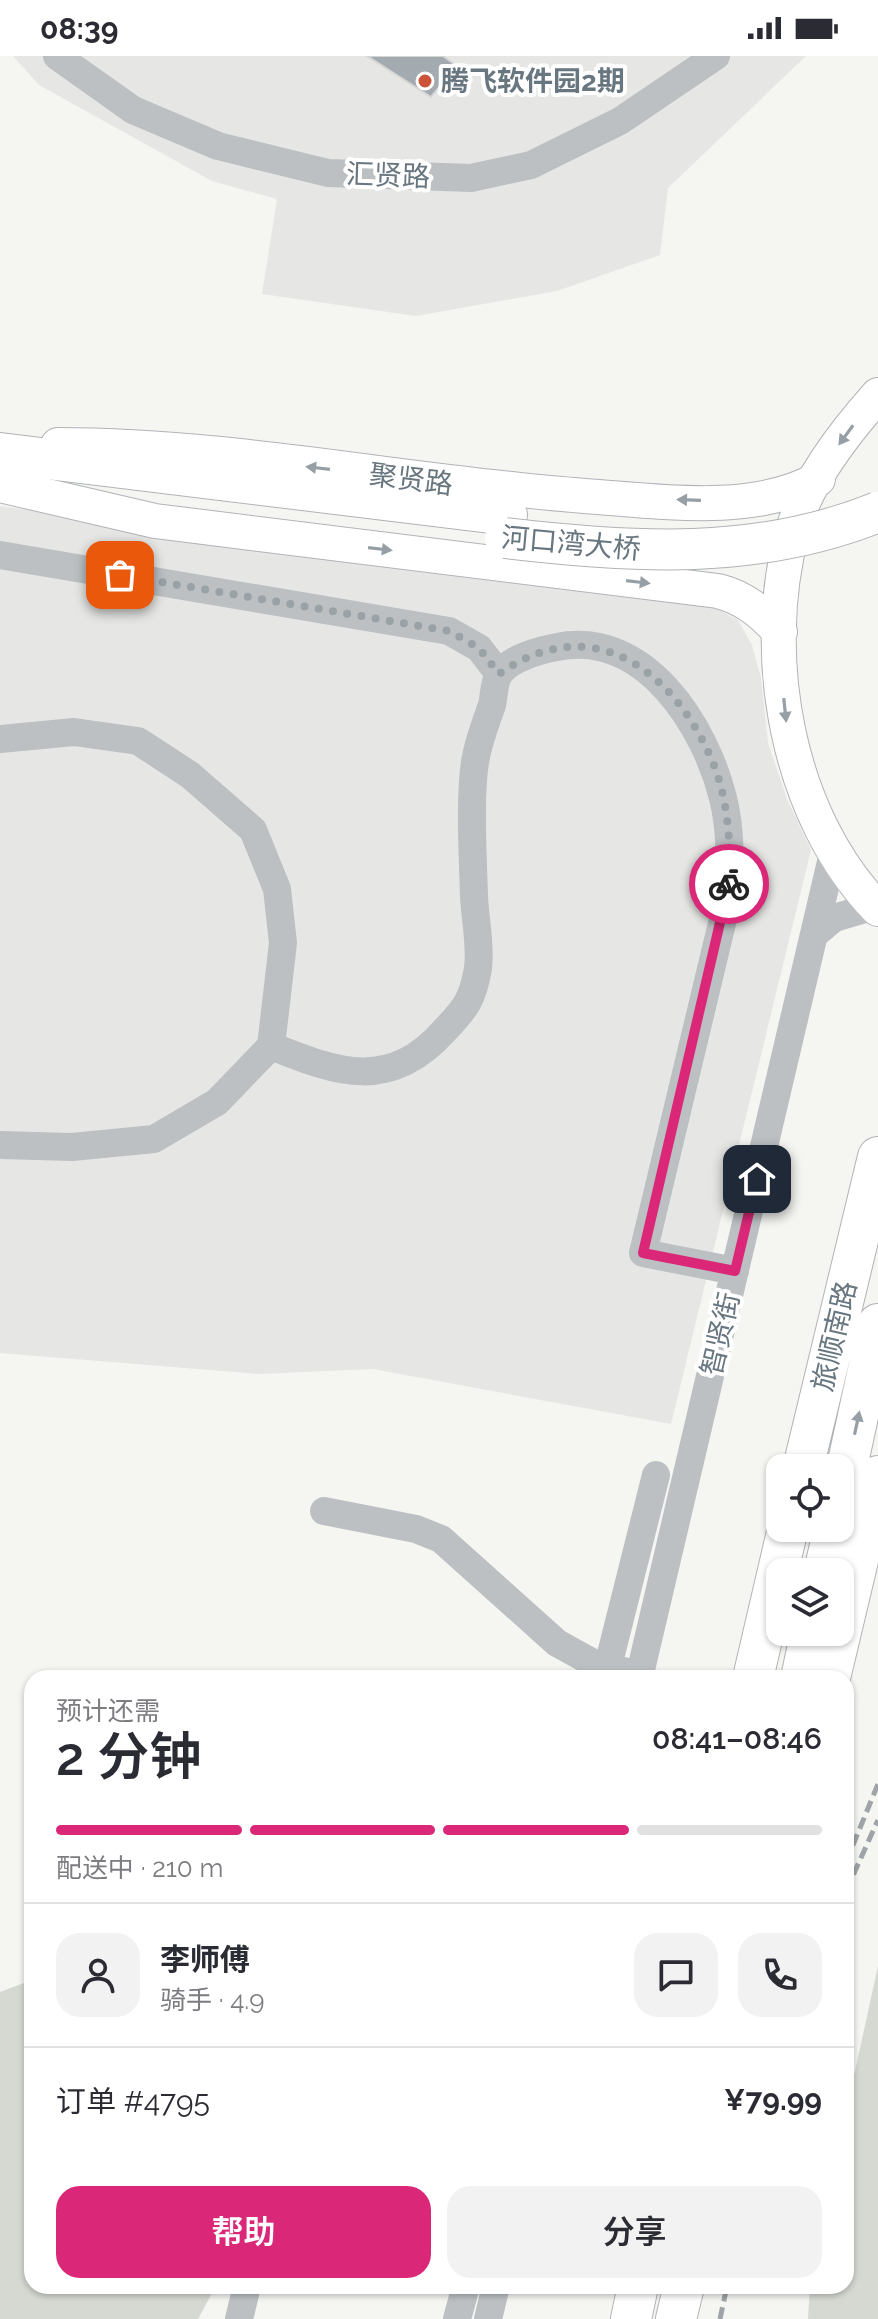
<!DOCTYPE html>
<html lang="zh">
<meta charset="utf-8">
<style>
body{margin:0;font-family:Raleway,"Noto Sans SC",sans-serif;background:#f2f2f3;color:#2b2b33;height:100vh;display:flex;flex-direction:column;font-size:30px;white-space:nowrap}
*{box-sizing:border-box;margin:0}
p{font-size:26px;color:#7c7c81}
.icon{flex:none;width:44px;height:44px;fill:none;stroke:currentColor;stroke-width:2;stroke-linecap:round;stroke-linejoin:round}
.map{position:relative;flex:1;overflow:hidden}
.drawer{position:absolute;left:24px;top:1614px;width:830px;height:624px;display:flex;flex-direction:column;background:#fff;border-radius:24px;box-shadow:0 2px 6px #0004}
.drawer>*{flex:none}
.controls{position:absolute;left:766px;top:1398px;display:grid;gap:16px}
.controls a{display:grid;place-items:center;width:88px;height:88px;border-radius:16px;background:#fff;box-shadow:0 2px 6px #0004;font-size:40px}
.pin{position:absolute;display:grid;place-items:center;width:68px;height:68px;color:#fff;margin:-34px;border-radius:16px;box-shadow:0 4px 12px #0006}
.courier{position:absolute;display:grid;place-items:center;width:80px;height:80px;margin:-40px;border:6px solid #db2777;border-radius:50%;background:#fff;color:#222;box-shadow:0 2px 10px #0007}
.headline em{font-style:normal;font-weight:600}
.headline div{display:flex;flex-direction:column-reverse}
.headline{display:flex;align-items:center;justify-content:space-between;height:136px;padding:0 32px}
h1{font-size:52px;font-weight:600;line-height:60px}
.bar{display:grid;grid-template-columns:repeat(4,1fr);gap:12px 8px;align-content:center;height:96px;padding:0 32px}
.bar i{height:10px;border-radius:6px;background:#e1e1e2}
.bar .selected{background:#db2777}
.bar p{grid-column:span 4}
.line{display:flex;align-items:center;gap:20px;padding:0 32px;border-top:2px solid #e1e1e2}
.line div{flex:1}
.round{display:grid;place-items:center;flex:none;width:84px;height:84px;border-radius:24px;background:#f2f2f3}
.cta{display:flex;gap:16px;margin-top:auto;padding:16px 32px}
.cta a{flex:1;height:92px;border-radius:24px;background:#db2777;color:#fff;font-size:32px;font-weight:600;line-height:92px;text-align:center}
.cta a+a{background:#f2f2f3;color:#2b2b33}
.status{display:flex;justify-content:space-between;align-items:center;height:56px;padding:0 40px;background:#fff;direction:ltr}
.status svg{height:22px;fill:currentColor}
.map>svg:first-child{display:block}
</style>
<div class="status"><b>08:39</b><svg viewBox="0 0 49 12"><path d="M0 12V9h3v3zM5 12V6h3v6zM10 12V3h3v9zM15 12V0h3v12zM26 1h20v11H26zM47 4h2v5h-2z"/></svg></div>
<div class="map">
<svg width="878" height="2263" viewBox="0 0 878 2263">
<rect width="100%" height="100%" fill="#f5f5f2"/>
<path fill="#e6e6e5" d="M13,0H806L668,132L660,199L557,235L416,260L262,238L277,143L212,125L39,29Z
M0,450L713,551L738,564L752,589L761,622L768,687L787,743L811,794L671,1368L373,1313L258,1318L0,1297Z"/>
<path fill="#d5d9d2" d="M878,1910V2263H808L810,2230H846V2056Z
M32,1924V2230H216L198,2263H0V1936Z"/>
<path fill="#a4abb0" stroke="#d6d6d5" stroke-width="2" d="M367,0H443L457,10L431,41Z"/>
<g fill="none" stroke-linecap="round" stroke-linejoin="round">
<defs>
<path id="major" d="M878,339C844,377 805,427 792,477C759,600 787,760 878,853
M58,389C234,389 410,427 585,440C658,445 753,460 818,423
M0,429L155,465L718,535C745,542 761,556 780,576"/>
<path id="highway" d="M0,397L507,459
M803,1412L878,1101
M840,1443L878,1268
M824,1516L834,1472
M753,1622L788,1472
M801,1622L811,1576
M830,1622L878,1420
M631,2263L638,2230
M676,2263L684,2230"/>
</defs>
<use href="#major" stroke="#b0b4b7" stroke-width="36"/>
<use href="#highway" stroke="#b0b3b6" stroke-width="42"/>
<path stroke="#bcc0c3" stroke-width="28" d="M57,0L133,54L218,90L328,117L471,122L531,109L620,65L716,0
M0,499L449,575L479,592L499,618
M0,683L74,676L138,685L190,719L253,774L277,833L283,887L271,990L217,1046L154,1083L72,1091L0,1089
M815,878L834,862L875,850
M271,990C338,1017 390,1036 445,974C466,952 473,943 478,912C481,889 475,863 474,840C473,804 469,734 476,701C479,684 486,666 492,649C494,640 494,628 498,620C507,603 540,594 557,591C645,573 705,670 723,742C731,774 730,806 729,838L643,1197L735,1215
M324,1455L416,1473L441,1483L557,1587L597,1609L640,1619
M605,1622L656,1419
M639,1622L834,793
M239,2263L247,2230
M457,2263L466,2230
M488,2263L496,2230"/>
<use href="#major" stroke="#fff" stroke-width="34"/>
<use href="#highway" stroke="#fff" stroke-width="40"/>
<path stroke="#9fa4a8" stroke-width="5" stroke-dasharray="12 6" stroke-linecap="butt" d="M846,1806L878,1728
M846,1835L878,1764
M720,2263L727,2230"/>
<defs>
<path id="highway-bridge" d="M505,482C632,497 757,505 878,456"/>
</defs>
<use href="#highway-bridge" stroke="#b0b3b6" stroke-width="42" stroke-linecap="butt"/>
<use href="#highway-bridge" stroke="#fff" stroke-width="40"/>
</g>
<defs><path id="oneway-solid" d="M-6-.8H1V-3.2L6.5 0L1 3.2V.8H-6Z" transform="scale(2)"/></defs>
<g fill="#959fa5">
<use href="#oneway-solid" transform="translate(846 379) rotate(126)"/>
<use href="#oneway-solid" transform="translate(318 412) rotate(-173)"/>
<use href="#oneway-solid" transform="translate(689 444) rotate(-178)"/>
<use href="#oneway-solid" transform="translate(380 493) rotate(7)"/>
<use href="#oneway-solid" transform="translate(638 526) rotate(7)"/>
<use href="#oneway-solid" transform="translate(785 654) rotate(84)"/>
<use href="#oneway-solid" transform="translate(857 1367) rotate(-78)"/>
</g>
<g fill="none" stroke-linecap="round" stroke-linejoin="round">
<path stroke="#99a2a7" stroke-width="8" stroke-dasharray="0 14.4" d="M120,519L449,575L479,592L499,618C589,554 671,611 711,702C728,741 731,786 729,828"/>
<path stroke="#db2777" stroke-width="10" d="M729,828L643,1197L735,1215L757,1123"/>
</g>
<circle fill="#cc533a" stroke="#fff" stroke-width="3" cx="425" cy="25" r="8"/>
<g text-anchor="middle" stroke-width="8" stroke-linejoin="round" paint-order="stroke">
<g font-size="28" font-weight="bold" fill="#68767f" stroke="#fff" text-anchor="start">
<text x="441" y="35">腾飞软件园2期</text>
</g>
<g font-size="28" fill="#68767f" stroke="#fff">
<text transform="translate(388 119) rotate(2)" y="10">汇贤路</text>
<text transform="translate(411 423) rotate(7)" y="10">聚贤路</text>
<text transform="translate(571 487) rotate(5)" y="10">河口湾大桥</text>
<text transform="translate(720 1278) rotate(-77)" y="10">智贤街</text>
<text transform="translate(834 1280) rotate(-77)" y="10">旅顺南路</text>
</g>
</g>
</svg>
<div class="controls">
<a><svg class="icon" aria-label="locate" viewBox="0 0 24 24"><circle cx="12" cy="12" r="6"/><path d="M12 2v4M12 18v4M2 12h4M18 12h4"/></svg></a>
<a><svg class="icon" aria-label="layers" viewBox="0 0 24 24"><path d="M12 4l9 5-9 5-9-5zM3 14l9 5 9-5"/></svg></a>
</div>
<div class="pin" style="left:120px;top:519px;background:#ea580c"><svg class="icon" aria-label="bag" viewBox="0 0 24 24"><path d="M5 8h14l-1 12H6zM9 8a3 3 0 0 1 6 0"/></svg></div>
<div class="pin" style="left:757px;top:1123px;background:#1f2937"><svg class="icon" aria-label="home" viewBox="0 0 24 24"><path d="M3 11l9-7 9 7M6 9v11h12V9"/></svg></div>
<div class="courier" style="left:729px;top:828px"><svg class="icon" aria-label="bike" viewBox="0 0 24 24"><circle cx="6" cy="16" r="4"/><circle cx="18" cy="16" r="4"/><path d="M6 16l4-8h5l3 8M10 8l3 8H6M13 5h3"/></svg></div>
<section class="drawer">
<div class="headline"><div><h1>2 分钟</h1><p>预计还需</p></div><em>08:41–08:46</em></div>
<div class="bar"><i class="selected"></i><i class="selected"></i><i class="selected"></i><i></i><p>配送中 · 210 m</p></div>
<div class="line" style="height:144px"><a class="round"><svg class="icon" aria-label="person" viewBox="0 0 24 24"><circle cx="12" cy="8" r="4"/><path d="M4 21q1-7 8-7t8 7"/></svg></a><div><b>李师傅</b><p>骑手 · 4.9</p></div><a class="round"><svg class="icon" aria-label="chat" viewBox="0 0 24 24"><path d="M4 5h16v11H9l-5 4z"/></svg></a><a class="round"><svg class="icon" aria-label="phone" viewBox="0 0 24 24"><path d="M5 4h4l2 5-3 2q2 4 5 5l2-3 5 2v4C11 20 4 13 5 4z"/></svg></a></div>
<div class="line" style="height:104px"><div>订单 #4795</div><b>¥79.99</b></div>
<div class="cta"><a>帮助</a><a>分享</a></div>
</section>
</div>
